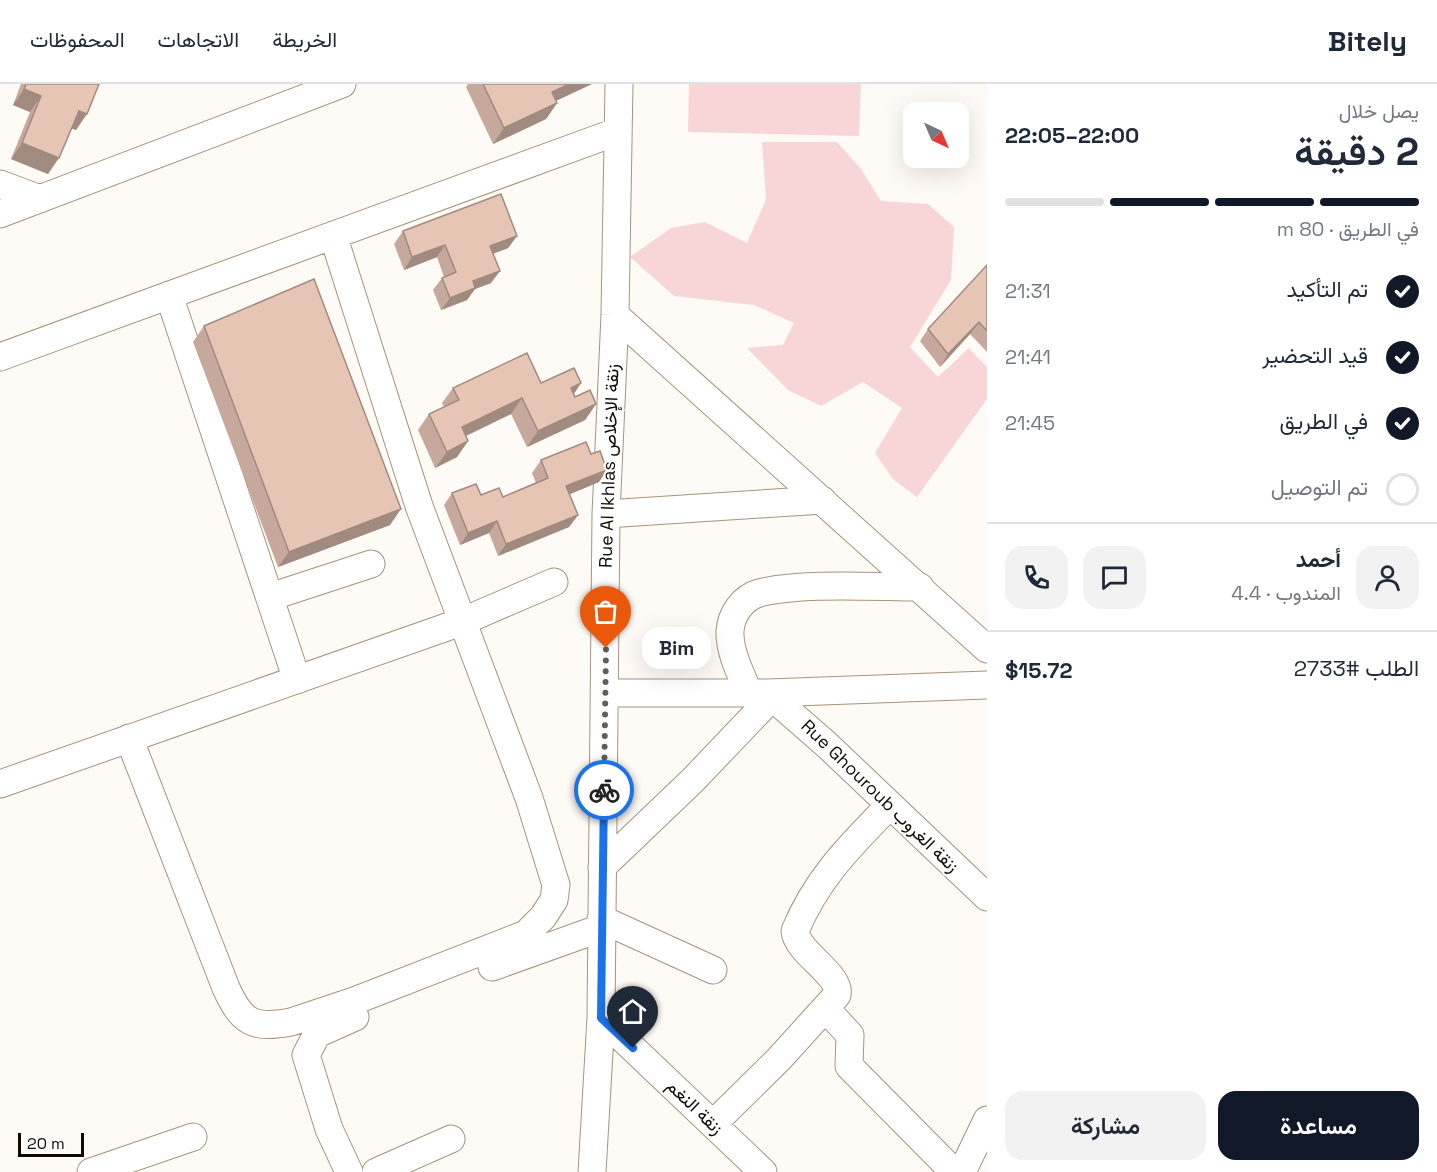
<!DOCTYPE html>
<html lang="ar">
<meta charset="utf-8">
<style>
body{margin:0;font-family:"Space Grotesk",Vazirmatn,sans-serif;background:#f2f2f3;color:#1f2937;direction:rtl;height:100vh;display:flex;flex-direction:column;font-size:22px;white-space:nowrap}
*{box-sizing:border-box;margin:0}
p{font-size:20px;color:#747a83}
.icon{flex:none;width:33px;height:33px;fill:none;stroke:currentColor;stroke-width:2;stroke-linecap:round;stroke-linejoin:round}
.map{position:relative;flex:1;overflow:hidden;direction:ltr}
.panel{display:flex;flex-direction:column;background:#fff;width:450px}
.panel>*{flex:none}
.needle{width:39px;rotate:136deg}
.buttons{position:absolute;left:903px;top:18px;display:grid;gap:12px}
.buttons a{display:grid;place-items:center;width:66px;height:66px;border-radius:12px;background:#fff;box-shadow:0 6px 24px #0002;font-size:30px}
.scale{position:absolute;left:18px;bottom:15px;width:66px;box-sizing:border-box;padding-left:6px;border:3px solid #110a03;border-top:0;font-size:16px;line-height:21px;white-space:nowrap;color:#110a03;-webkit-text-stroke:4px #fff;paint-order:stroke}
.pin{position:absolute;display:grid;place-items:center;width:51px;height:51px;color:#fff;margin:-62px -26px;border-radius:50% 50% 50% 0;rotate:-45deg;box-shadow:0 0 6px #0007}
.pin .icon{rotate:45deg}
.courier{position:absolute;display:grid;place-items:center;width:60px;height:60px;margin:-30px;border:4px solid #1a73e8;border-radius:50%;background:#fff;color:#222;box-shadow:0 2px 8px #0007}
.bubble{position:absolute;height:42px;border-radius:18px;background:#fff;box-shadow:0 6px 24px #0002;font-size:20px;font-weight:600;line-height:42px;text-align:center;direction:rtl}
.overview em{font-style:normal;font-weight:600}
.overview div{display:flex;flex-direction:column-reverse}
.overview{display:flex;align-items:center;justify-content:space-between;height:102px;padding:0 18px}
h1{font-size:39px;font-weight:600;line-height:45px}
.bar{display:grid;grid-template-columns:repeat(4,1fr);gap:9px 6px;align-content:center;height:72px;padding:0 18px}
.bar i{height:8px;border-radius:4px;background:#e0e1e3}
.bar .selected{background:#111827}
.bar p{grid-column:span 4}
.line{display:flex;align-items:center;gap:15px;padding:0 18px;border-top:2px solid #e0e1e3}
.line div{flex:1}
.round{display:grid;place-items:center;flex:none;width:63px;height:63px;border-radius:18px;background:#f2f2f3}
ol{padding:0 18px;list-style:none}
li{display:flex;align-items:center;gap:18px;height:66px}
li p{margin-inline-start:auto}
li .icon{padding:6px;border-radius:50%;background:#111827;color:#fff;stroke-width:4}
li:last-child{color:#747a83}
li i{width:33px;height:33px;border:3px solid #e0e1e3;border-radius:50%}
.cta{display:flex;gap:12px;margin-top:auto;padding:12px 18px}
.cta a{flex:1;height:69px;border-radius:18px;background:#111827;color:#fff;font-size:24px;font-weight:600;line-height:69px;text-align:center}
.cta a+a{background:#f2f2f3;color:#1f2937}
header{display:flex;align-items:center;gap:36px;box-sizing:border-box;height:84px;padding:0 30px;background:#fff;border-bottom:2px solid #e0e1e3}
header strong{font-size:28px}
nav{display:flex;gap:33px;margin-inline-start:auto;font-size:21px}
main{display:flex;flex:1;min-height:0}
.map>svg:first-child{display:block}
</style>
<header>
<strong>Bitely</strong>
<nav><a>الخريطة</a><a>الاتجاهات</a><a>المحفوظات</a></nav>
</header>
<main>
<section class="panel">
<div class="overview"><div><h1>2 دقيقة</h1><p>يصل خلال</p></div><em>22:00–22:05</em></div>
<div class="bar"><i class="selected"></i><i class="selected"></i><i class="selected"></i><i></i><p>في الطريق · 80 m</p></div>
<ol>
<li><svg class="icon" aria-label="check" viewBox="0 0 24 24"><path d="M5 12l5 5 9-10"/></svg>تم التأكيد<p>21:31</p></li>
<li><svg class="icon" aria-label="check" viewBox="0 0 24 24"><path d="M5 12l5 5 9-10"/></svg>قيد التحضير<p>21:41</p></li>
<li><svg class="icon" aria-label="check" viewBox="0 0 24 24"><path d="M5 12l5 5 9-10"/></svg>في الطريق<p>21:45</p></li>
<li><i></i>تم التوصيل</li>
</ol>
<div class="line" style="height:108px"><a class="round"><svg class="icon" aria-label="person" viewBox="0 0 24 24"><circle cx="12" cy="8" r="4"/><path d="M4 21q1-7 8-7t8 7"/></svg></a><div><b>أحمد</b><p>المندوب · 4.4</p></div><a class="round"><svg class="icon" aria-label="chat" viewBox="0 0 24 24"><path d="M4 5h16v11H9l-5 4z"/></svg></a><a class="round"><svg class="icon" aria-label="phone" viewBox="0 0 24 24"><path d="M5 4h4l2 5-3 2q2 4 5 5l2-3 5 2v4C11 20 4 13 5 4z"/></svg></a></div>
<div class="line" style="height:78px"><div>الطلب #2733</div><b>$15.72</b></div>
<div class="cta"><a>مساعدة</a><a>مشاركة</a></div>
</section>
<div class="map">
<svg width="987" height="1088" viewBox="0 0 987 1088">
<rect width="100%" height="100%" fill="#fefaf5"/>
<path fill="#f8d6d7" d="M689,0H861L859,52L688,48Z
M762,58H837L861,85L881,117L928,120L954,143L951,196L910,263L938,293L969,264L987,283V315L917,413L893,395L875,369L902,324L863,298L821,322L788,306L747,264L783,261L794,239L754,221L674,212L630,173L671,144L705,138L747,159L766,116Z"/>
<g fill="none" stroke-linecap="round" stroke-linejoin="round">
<defs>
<path id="minor" d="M0,100L40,115
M0,130L342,0
M169,211L297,596
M615,231L987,565
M0,273L616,48
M606,430L822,416
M270,513L371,480
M606,609H768L987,601
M749,609C741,591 729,567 730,547C731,531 742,514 759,509C801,498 875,503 920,503
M772,613L827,661L987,813
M129,654L226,904C242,939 253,945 291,938L354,917L526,850L543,833L554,816L556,801L529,714L419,422L333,151
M0,700L461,538L554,498
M602,783L693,696L776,609
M601,835L713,886
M492,883L601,844
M826,925L850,951L849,982L954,1088
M601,934L763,1088
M713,1040L779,975L837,911C842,891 797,869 795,847C817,794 850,762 889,722
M91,1088L193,1053
M349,1088L329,1045L306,971L317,950L355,933
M376,1088L451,1055
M592,1088L601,934L606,430L615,231L619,0
M962,1088L987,1036"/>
</defs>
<use href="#minor" stroke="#a7947a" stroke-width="29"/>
<use href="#minor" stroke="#fff" stroke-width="27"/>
</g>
<path fill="#c6a99c" d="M21,0H99L76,46L72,44L48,90L11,75L30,28L13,21Z
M468,0H592L556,17L557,19L546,35L493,60L466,3Z
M403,147L517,152L508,164L493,170L491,199L475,205L467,216L441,226L433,206L442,194L444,193L437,173L404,186L394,160Z
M987,181V268L970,250L940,283L920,257L928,245Z
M204,242L390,441L278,483L193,258Z
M541,299H581L574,310L575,313L596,320L585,336L527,363L511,330L466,352L468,357L457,373L435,384L418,346L429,330L444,323L442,319L453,304Z
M541,376L599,398L570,410L578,431L569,443L498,472L489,449L460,461L444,421L452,409L503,413L536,399L532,389Z"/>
<path fill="#a18a7f" d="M569,0H592L540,24L552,8Z
M24,5L41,12L30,28L13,21Z
M557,19L546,35L493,60L504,44Z
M79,27L87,30L76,46L68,43Z
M22,59L59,74L48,90L11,75Z
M517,152L508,164L482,174L490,162Z
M445,161L437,173L404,186L412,173Z
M500,187L491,199L475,205L467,216L441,226L450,214L473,197Z
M979,238L970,250L940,283L948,270Z
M581,299L570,315L571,304Z
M522,314L511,330L451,359L462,343Z
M596,320L585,336L527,363L538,347Z
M468,357L457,373L435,384L447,368Z
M607,386L599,398L558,415L566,402Z
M401,425L390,441L278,483L289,468Z
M578,431L569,443L498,472L506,460Z
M497,437L489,449L460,461L468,449Z"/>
<path fill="#e6c5b5" stroke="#a18a7f" stroke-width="1.5" d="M26,0H99L87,30L79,27L59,74L22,59L41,12L24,5Z
M483,0H569L552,8L557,19L504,44Z
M501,110L517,152L490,162L500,187L473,197L475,204L450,214L442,194L456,188L445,161L412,173L403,147Z
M987,181V247L979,238L948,270L928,245Z
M314,195L401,425L289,468L204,242Z
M527,269L541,299L574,284L581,299L571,304L575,313L590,306L596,320L538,347L522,314L462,343L468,357L447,368L429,330L459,316L453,304Z
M586,358L591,370L600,367L607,386L566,402L578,431L506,460L497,437L468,449L452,409L476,400L481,411L499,404L503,413L548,394L541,376Z"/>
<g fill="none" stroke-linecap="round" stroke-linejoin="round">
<path stroke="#645e58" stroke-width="6" stroke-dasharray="0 10.8" d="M604,706L606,564"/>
<path stroke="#1a73e8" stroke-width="8" d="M604,706L601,934L633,964"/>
</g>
<g text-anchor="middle" stroke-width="4.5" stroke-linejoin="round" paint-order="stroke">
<g font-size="18" fill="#110a03" stroke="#fff">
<text transform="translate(609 382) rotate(-88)" y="6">Rue Al Ikhlas زنقة الإخلاص</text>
<text transform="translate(880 712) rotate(44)" y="6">Rue Ghouroub زنقة الغروب</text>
<text transform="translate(695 1023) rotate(44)" y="6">زنقة النغم</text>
</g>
</g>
</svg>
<div class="buttons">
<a><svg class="needle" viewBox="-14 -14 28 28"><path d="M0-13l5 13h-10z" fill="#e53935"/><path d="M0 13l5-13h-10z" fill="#747a83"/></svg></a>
</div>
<div class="scale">20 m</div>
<div class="pin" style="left:606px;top:564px;background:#ea580c"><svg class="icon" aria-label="bag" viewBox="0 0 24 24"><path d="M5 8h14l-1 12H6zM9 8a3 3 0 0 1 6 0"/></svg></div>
<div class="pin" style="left:633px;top:964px;background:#1f2937"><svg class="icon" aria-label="home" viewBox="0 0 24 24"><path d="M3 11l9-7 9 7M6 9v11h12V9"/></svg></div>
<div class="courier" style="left:604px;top:706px"><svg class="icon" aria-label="bike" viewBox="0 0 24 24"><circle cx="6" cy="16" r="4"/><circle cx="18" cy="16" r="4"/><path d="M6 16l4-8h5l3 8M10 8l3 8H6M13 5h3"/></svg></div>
<div class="bubble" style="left:642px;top:543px;width:69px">Bim</div>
</div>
</main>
